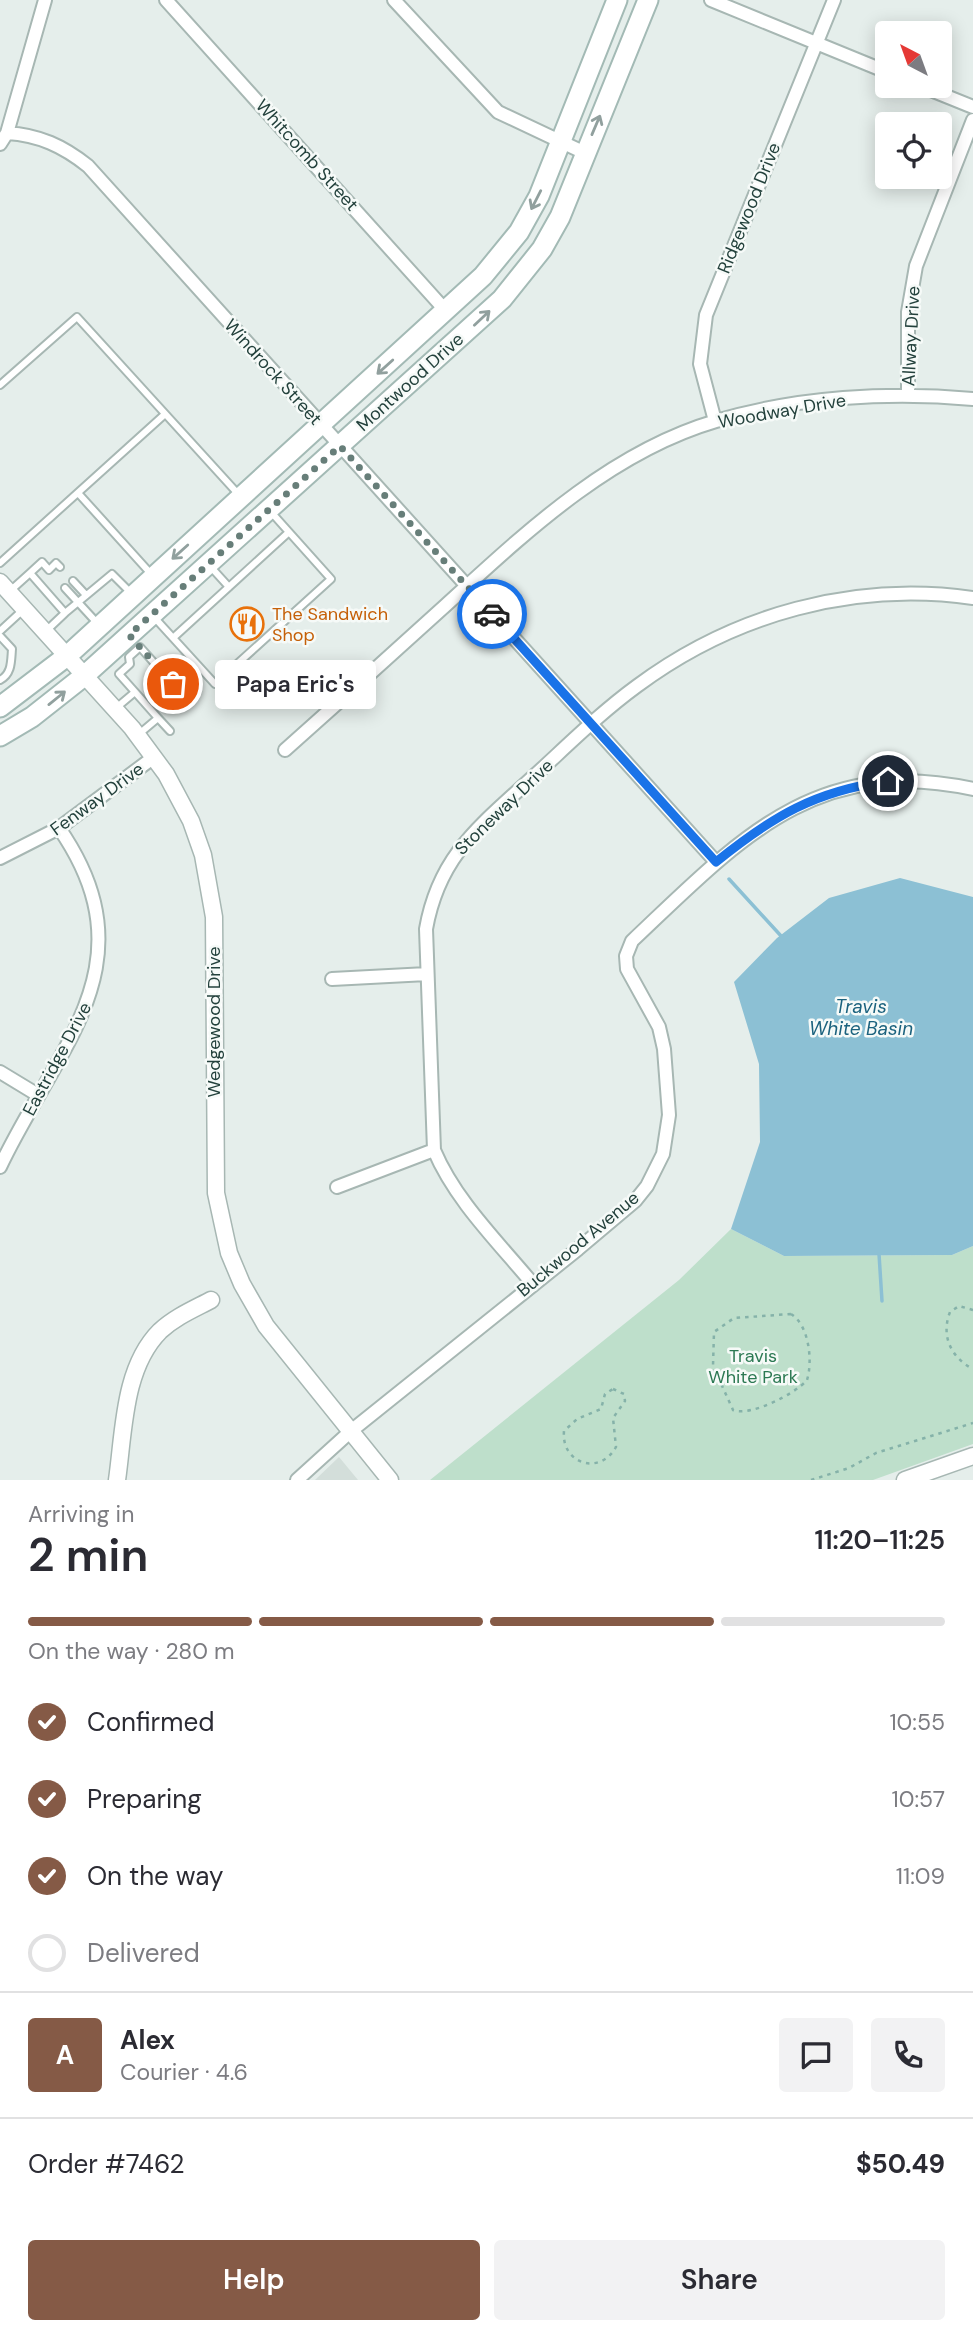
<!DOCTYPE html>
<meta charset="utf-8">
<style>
body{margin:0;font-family:"DM Sans",sans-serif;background:#f2f2f3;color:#2b2b33;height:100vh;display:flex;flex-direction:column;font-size:26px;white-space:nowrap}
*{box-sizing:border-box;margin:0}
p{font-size:23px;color:#7c7c81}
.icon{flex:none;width:38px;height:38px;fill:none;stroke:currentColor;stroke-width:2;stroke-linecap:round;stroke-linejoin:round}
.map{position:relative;height:1480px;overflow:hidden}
.sheet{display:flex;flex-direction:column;background:#fff;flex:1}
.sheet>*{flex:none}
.needle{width:46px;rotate:319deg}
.buttons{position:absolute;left:875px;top:21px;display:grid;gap:14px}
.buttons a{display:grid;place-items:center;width:77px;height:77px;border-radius:7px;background:#fff;box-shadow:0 4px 18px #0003;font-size:35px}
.pin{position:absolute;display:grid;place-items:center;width:60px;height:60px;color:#fff;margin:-30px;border:4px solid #fff;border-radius:50%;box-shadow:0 2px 7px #0007}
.courier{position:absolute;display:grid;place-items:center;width:70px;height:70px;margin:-35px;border:5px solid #1a73e8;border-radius:50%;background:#fff;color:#222;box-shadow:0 2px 9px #0007}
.bubble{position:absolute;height:49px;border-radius:7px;background:#fff;box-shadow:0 4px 18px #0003;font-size:23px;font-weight:600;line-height:49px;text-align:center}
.head em{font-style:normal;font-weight:600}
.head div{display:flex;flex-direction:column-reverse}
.head{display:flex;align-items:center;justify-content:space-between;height:119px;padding:0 28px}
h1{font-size:46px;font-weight:600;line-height:52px}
.bar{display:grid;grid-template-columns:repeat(4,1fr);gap:10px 7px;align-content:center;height:84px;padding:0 28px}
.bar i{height:9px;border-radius:5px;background:#e1e1e2}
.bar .selected{background:#855a46}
.bar p{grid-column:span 4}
.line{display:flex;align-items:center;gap:18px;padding:0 28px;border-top:2px solid #e1e1e2}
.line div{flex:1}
.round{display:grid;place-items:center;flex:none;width:74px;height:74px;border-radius:7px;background:#f2f2f3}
ol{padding:0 28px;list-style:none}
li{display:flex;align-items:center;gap:21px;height:77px}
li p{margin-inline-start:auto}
li .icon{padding:7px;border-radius:50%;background:#855a46;color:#fff;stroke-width:4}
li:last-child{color:#7c7c81}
li i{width:38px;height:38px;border:4px solid #e1e1e2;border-radius:50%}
.button{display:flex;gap:14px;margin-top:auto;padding:14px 28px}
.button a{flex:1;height:80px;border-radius:7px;background:#855a46;color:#fff;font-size:28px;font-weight:600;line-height:80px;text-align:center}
.button a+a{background:#f2f2f3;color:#2b2b33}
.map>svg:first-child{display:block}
</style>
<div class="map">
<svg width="973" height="1480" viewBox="0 0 973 1480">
<rect width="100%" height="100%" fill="#e5eeeb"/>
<path fill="#d3deda" d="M339,1457L358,1480H315Z"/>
<path fill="#bedfcb" d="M731,1229L784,1256L952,1255L973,1246V1444L873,1480H430L679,1280Z"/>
<path fill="#8cc0d4" d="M900,878L973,897V1246L952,1255L784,1256L731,1229L760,1142L759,1064L734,982L777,938L829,898Z"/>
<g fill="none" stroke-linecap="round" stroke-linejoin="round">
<path stroke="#8cc0d4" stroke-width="3.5" d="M729,879L782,937
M879,1254L882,1301"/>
<defs>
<path id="service" d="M0,385L77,317L240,496
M78,493L152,575
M0,563L164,415
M209,565L229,587
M30,573L42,562L49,570L56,563L60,567
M73,581L86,595
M65,588L98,624
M10,591L30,573L65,613L112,574L131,593
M153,616L215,684L331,579L271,512
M0,631L24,609
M46,631L65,613
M0,636L12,649C11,661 12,674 0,680
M173,638L289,532
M135,692L158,718L139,734
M116,708L135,692L119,674L130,664L129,657L140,647L173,684
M158,718L170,731"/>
<path id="minor" d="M166,0L446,311
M394,0L498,112L585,153
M711,0L887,72
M921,86L973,107
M7,133C39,135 63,146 88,166L716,862
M0,144L7,133L45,0
M908,395V312L916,266L973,120
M715,421L700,364L706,315L834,0
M285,750C339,702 393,653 446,605C525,533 610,452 716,421C797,397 889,391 973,399
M0,858L59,828L154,757
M332,979L427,974
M0,1072L38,1095
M0,1167C57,1046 153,964 59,828
M337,1187L434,1150
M532,1283C498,1242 455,1200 434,1150L426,929C439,855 481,825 533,777C567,746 600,713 637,686C734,614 854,581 973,598
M297,1480L351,1431L578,1249L635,1201L647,1186L663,1154L669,1115L664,1049L659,1027L627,969L626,956L632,941C737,842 814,754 973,789"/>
<path id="tertiary" d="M0,582L132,728L166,774L191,821L203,855L214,917L216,1193L229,1253L242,1284L266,1326L390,1480
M117,1480C124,1432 123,1368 160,1331C175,1317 194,1309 211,1300
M905,1480L973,1456"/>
<path id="secondary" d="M0,707L67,656L483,276L519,232L539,196L617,0
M0,736L32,717L84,676L502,299L542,249L560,217L648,0"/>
</defs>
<use href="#service" stroke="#a7b7b3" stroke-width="10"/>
<use href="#minor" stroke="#a7b7b3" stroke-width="16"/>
<use href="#tertiary" stroke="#a7b7b3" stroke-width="19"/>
<use href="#secondary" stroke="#a3bab5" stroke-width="23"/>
<path stroke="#85b2a9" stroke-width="2.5" stroke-dasharray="3.5 5" stroke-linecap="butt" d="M973,1310L959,1306L950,1312C941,1335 950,1357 973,1369
M791,1314C809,1325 813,1361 807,1380C795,1394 750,1417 733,1410L713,1366L714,1332L734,1318Z
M613,1389L624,1394L625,1401L613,1418L616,1447C600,1476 561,1464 564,1431L577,1419L601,1409L605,1394Z
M811,1480L849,1468L876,1453L973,1423"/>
<use href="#service" stroke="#fff" stroke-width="6"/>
<use href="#minor" stroke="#fff" stroke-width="12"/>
<use href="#tertiary" stroke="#fff" stroke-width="16"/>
<use href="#secondary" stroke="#fff" stroke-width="19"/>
</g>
<defs><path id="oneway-shaft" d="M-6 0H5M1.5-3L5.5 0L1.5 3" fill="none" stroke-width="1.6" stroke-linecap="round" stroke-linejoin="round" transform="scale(1.75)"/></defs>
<g stroke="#91a09e">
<use href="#oneway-shaft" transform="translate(596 125) rotate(-67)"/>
<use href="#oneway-shaft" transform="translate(536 200) rotate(117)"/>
<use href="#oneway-shaft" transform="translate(482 318) rotate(-43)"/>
<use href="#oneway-shaft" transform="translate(385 367) rotate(138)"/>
<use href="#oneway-shaft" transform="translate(180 552) rotate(138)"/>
<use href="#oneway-shaft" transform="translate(57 698) rotate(-39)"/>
</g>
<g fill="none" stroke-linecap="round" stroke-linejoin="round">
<path stroke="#677e79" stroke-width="7" stroke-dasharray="0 12.6" d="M173,684L129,635L340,446L492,614"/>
<path stroke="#1a73e8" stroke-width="9" d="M492,614L716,862C773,816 815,791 888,781"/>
</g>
<defs>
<symbol id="restaurant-ring" viewBox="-11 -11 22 22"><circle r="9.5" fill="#f6faf8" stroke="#e8710a" stroke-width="1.5"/><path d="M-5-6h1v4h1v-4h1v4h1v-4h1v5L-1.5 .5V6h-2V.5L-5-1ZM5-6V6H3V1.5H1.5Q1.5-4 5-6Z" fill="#e8710a"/></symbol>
</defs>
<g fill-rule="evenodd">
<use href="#restaurant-ring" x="228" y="605" width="38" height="38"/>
</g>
<g text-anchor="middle" stroke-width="5" stroke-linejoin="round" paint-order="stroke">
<g font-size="18" fill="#23413c" stroke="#f6faf8">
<text transform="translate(307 155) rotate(48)" y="6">Whitcomb Street</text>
<text transform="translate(749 208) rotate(-68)" y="6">Ridgewood Drive</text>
<text transform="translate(911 336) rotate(-87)" y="6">Allway Drive</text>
<text transform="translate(273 372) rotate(48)" y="6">Windrock Street</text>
<text transform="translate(410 382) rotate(-42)" y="6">Montwood Drive</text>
<text transform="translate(782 411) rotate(-10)" y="6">Woodway Drive</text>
<text transform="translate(97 799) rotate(-36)" y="6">Fenway Drive</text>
<text transform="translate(504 807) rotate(-44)" y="6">Stoneway Drive</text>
<text transform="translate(214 1022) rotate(-90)" y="6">Wedgewood Drive</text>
<text transform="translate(57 1059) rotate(-62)" y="6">Eastridge Drive</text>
<text transform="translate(578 1244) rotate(-40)" y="6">Buckwood Avenue</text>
</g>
<g font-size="18" fill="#c56008" stroke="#f6faf8" text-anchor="start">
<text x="272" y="620">The Sandwich<tspan x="272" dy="21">Shop</tspan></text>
</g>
<g font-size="18" fill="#2c7953" stroke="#f6faf8">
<text x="753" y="1362">Travis<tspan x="753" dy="21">White Park</tspan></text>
</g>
<g font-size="19" font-style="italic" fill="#1b627e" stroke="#f6faf8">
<text x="861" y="1013">Travis<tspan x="861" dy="22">White Basin</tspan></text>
</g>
</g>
</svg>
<div class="buttons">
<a><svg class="needle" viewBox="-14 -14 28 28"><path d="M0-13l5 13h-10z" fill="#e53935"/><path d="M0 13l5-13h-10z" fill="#7c7c81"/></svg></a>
<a><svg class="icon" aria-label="locate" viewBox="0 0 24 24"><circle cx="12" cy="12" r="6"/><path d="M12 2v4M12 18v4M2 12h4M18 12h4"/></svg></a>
</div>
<div class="pin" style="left:173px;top:684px;background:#ea580c"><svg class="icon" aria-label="bag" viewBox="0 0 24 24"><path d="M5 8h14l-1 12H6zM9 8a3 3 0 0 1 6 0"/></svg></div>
<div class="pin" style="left:888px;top:781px;background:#1f2937"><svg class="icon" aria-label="home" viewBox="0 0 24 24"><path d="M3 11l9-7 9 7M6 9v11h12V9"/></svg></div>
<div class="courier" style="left:492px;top:614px"><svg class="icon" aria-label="car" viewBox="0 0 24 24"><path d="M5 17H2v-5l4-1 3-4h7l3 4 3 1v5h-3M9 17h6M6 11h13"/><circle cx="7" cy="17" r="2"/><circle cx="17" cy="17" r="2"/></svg></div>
<div class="bubble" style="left:215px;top:660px;width:161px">Papa Eric's</div>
</div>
<section class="sheet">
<div class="head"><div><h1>2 min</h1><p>Arriving in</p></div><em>11:20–11:25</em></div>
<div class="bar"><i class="selected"></i><i class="selected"></i><i class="selected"></i><i></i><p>On the way · 280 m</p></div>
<ol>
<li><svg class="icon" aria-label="check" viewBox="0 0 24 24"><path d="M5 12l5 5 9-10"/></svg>Confirmed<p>10:55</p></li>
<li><svg class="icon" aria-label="check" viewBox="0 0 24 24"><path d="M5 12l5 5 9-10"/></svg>Preparing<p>10:57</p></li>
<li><svg class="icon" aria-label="check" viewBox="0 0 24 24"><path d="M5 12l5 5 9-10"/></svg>On the way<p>11:09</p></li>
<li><i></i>Delivered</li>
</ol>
<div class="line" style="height:126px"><b class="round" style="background:#855a46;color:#fff">A</b><div><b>Alex</b><p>Courier · 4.6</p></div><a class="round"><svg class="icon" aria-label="chat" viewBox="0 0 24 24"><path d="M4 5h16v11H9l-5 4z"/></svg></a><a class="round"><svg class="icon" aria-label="phone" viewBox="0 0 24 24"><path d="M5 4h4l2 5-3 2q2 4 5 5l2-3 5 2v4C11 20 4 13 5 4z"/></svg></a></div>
<div class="line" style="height:91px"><div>Order #7462</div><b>$50.49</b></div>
<div class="button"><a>Help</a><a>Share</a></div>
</section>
